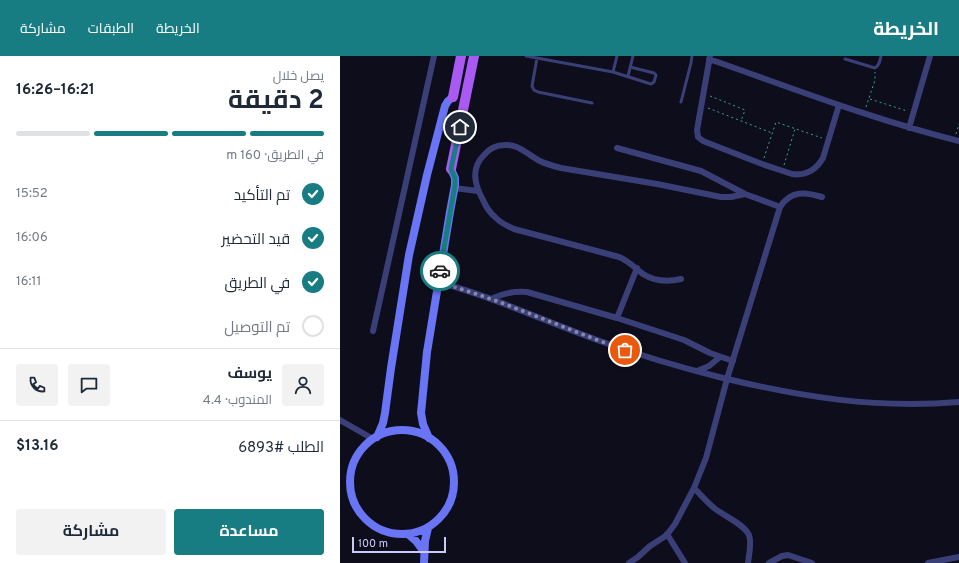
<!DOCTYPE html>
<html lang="ar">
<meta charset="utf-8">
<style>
body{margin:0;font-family:Overpass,Cairo,sans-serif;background:#f2f2f3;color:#1f2937;direction:rtl;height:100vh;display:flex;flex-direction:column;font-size:15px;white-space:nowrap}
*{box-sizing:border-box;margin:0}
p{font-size:13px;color:#747a83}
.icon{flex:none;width:22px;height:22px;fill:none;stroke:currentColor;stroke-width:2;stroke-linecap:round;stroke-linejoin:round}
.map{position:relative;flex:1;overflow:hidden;direction:ltr}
.side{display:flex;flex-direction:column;background:#fff;width:340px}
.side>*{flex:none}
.scale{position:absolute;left:12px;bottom:10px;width:94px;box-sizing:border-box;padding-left:4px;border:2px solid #cbcbfb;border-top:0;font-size:11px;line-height:14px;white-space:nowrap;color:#cbcbfb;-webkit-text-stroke:3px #0e0d1c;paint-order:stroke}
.pin{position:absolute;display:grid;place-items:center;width:34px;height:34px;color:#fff;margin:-17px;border:2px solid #fff;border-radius:50%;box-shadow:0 1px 4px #0007}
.courier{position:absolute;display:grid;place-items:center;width:40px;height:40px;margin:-20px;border:3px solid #187c83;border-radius:50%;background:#fff;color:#222;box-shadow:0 1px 5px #0007}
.head em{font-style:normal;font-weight:700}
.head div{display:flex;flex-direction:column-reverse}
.head{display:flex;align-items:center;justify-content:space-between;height:68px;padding:0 16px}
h1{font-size:26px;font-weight:700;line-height:30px}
.bar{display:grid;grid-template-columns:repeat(4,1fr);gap:6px 4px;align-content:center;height:48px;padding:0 16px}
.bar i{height:5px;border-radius:3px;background:#e0e1e3}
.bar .active{background:#187c83}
.bar p{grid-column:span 4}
.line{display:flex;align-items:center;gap:10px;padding:0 16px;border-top:1px solid #e0e1e3}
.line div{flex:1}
.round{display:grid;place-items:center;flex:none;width:42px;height:42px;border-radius:4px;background:#f2f2f3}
ol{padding:0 16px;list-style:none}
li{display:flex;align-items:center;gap:12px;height:44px}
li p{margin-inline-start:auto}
li .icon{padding:4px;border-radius:50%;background:#187c83;color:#fff;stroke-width:4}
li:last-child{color:#747a83}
li i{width:22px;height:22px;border:2px solid #e0e1e3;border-radius:50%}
.action{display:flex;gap:8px;margin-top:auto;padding:8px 16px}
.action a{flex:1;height:46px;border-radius:4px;background:#187c83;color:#fff;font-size:16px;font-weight:700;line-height:46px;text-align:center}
.action a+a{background:#f2f2f3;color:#1f2937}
header{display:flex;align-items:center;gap:24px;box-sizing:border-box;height:56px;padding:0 20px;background:#187c83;color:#fff}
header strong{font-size:19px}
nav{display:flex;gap:22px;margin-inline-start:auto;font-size:14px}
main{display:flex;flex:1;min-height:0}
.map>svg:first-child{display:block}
</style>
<header>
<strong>الخريطة</strong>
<nav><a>الخريطة</a><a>الطبقات</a><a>مشاركة</a></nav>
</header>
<main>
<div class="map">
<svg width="619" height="507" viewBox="0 0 619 507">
<rect width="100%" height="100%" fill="#0e0d1c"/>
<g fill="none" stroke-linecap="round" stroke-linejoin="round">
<path stroke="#35a592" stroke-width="1" stroke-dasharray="2 3" stroke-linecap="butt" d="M370,40L405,54L401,65
M530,43L567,55
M526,51L535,24V16
M368,52L432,77
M616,78L619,68
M424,102L436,66L482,82
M444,109L455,73"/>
<path stroke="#3b3f78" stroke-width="3" d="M186,0L273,16L311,28L314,26L316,19L314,17L290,11
M197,2L192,30L194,34L198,36L252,47
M505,3L535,12C539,10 540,5 541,0
M273,16L277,0
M288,20L293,0
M341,46L351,7L352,0"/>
<path stroke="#3b3f78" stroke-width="6" d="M370,0L357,74L358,81L363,85L422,108L452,118C466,120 476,114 483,102L499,49
M369,3C452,32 534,64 619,85
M569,72L590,0
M277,92L361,115L405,138L440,151
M114,132L138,135
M341,223C328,226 314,225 303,218C295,212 289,205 279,201L174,173C167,170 161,167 156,162C150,157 146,151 143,144C135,129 130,113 144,99C149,93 157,89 165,89C178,88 187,98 198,104C205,108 213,110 221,112L317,128L381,141H391L405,138
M98,226C154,241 206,266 260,285C299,299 339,311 379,321C461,341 535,353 619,346
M151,243C163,237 174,235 187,236L277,262L344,284L370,297L393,305
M277,262L297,212
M33,275L94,0
M357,315L369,310L380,301
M0,364L33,383
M354,432C361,439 367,446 374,452C384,460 404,468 409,479C412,487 409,498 408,507
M327,478L345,507
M289,507L298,501L310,490L324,481L329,476L335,468L354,432L366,402L387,323L440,151C451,134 465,136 482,141
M429,507L442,500L448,499L472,507
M588,507L619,501"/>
<path stroke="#6975f4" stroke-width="8" d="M10 426a52 52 0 1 1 104 0a52 52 0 1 1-104 0Z
M37,381L43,367L45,357L51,312L69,199L76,168L87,119L105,50L108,45L113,41
M89,382L83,368L81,357L87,296L110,156L115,129V122L111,113
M68,478L76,485L84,496
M84,507L85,485L88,472"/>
<path stroke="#a95af3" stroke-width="10" d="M113,41L121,0
M111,113L134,0"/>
</g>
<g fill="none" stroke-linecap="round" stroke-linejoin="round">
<path stroke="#8988ad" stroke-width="4" stroke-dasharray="0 7.2" d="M100,215L98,226C162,244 222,272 285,294"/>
<path stroke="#187c83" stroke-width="5" d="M100,215L115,129V122L111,113L120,71"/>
</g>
</svg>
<div class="scale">100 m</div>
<div class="pin" style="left:285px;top:294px;background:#ea580c"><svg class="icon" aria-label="bag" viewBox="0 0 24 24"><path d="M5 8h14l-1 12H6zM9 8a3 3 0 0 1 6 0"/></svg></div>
<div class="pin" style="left:120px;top:71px;background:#1f2937"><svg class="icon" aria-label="home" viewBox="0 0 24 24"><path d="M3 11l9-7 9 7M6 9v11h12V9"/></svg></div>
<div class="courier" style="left:100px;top:215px"><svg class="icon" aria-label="car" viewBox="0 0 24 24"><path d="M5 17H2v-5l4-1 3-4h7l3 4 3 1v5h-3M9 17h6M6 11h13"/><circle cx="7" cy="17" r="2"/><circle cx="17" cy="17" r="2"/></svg></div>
</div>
<section class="side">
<div class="head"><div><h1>2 دقيقة</h1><p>يصل خلال</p></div><em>16:21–16:26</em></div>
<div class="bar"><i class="active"></i><i class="active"></i><i class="active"></i><i></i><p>في الطريق · 160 m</p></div>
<ol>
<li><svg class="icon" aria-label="check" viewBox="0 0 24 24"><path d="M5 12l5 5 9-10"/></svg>تم التأكيد<p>15:52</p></li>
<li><svg class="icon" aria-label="check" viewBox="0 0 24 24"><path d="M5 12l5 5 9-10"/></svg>قيد التحضير<p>16:06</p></li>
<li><svg class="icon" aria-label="check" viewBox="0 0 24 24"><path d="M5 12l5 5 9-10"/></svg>في الطريق<p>16:11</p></li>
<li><i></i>تم التوصيل</li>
</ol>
<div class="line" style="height:72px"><a class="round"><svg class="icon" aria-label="person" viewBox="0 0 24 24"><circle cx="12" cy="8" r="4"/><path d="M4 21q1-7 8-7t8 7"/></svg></a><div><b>يوسف</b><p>المندوب · 4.4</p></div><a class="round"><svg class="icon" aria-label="chat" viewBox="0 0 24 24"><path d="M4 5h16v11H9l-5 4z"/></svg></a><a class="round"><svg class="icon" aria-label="phone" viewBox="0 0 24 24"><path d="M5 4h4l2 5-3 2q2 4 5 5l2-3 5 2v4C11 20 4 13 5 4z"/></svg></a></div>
<div class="line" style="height:52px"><div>الطلب #6893</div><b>$13.16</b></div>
<div class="action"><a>مساعدة</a><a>مشاركة</a></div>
</section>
</main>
